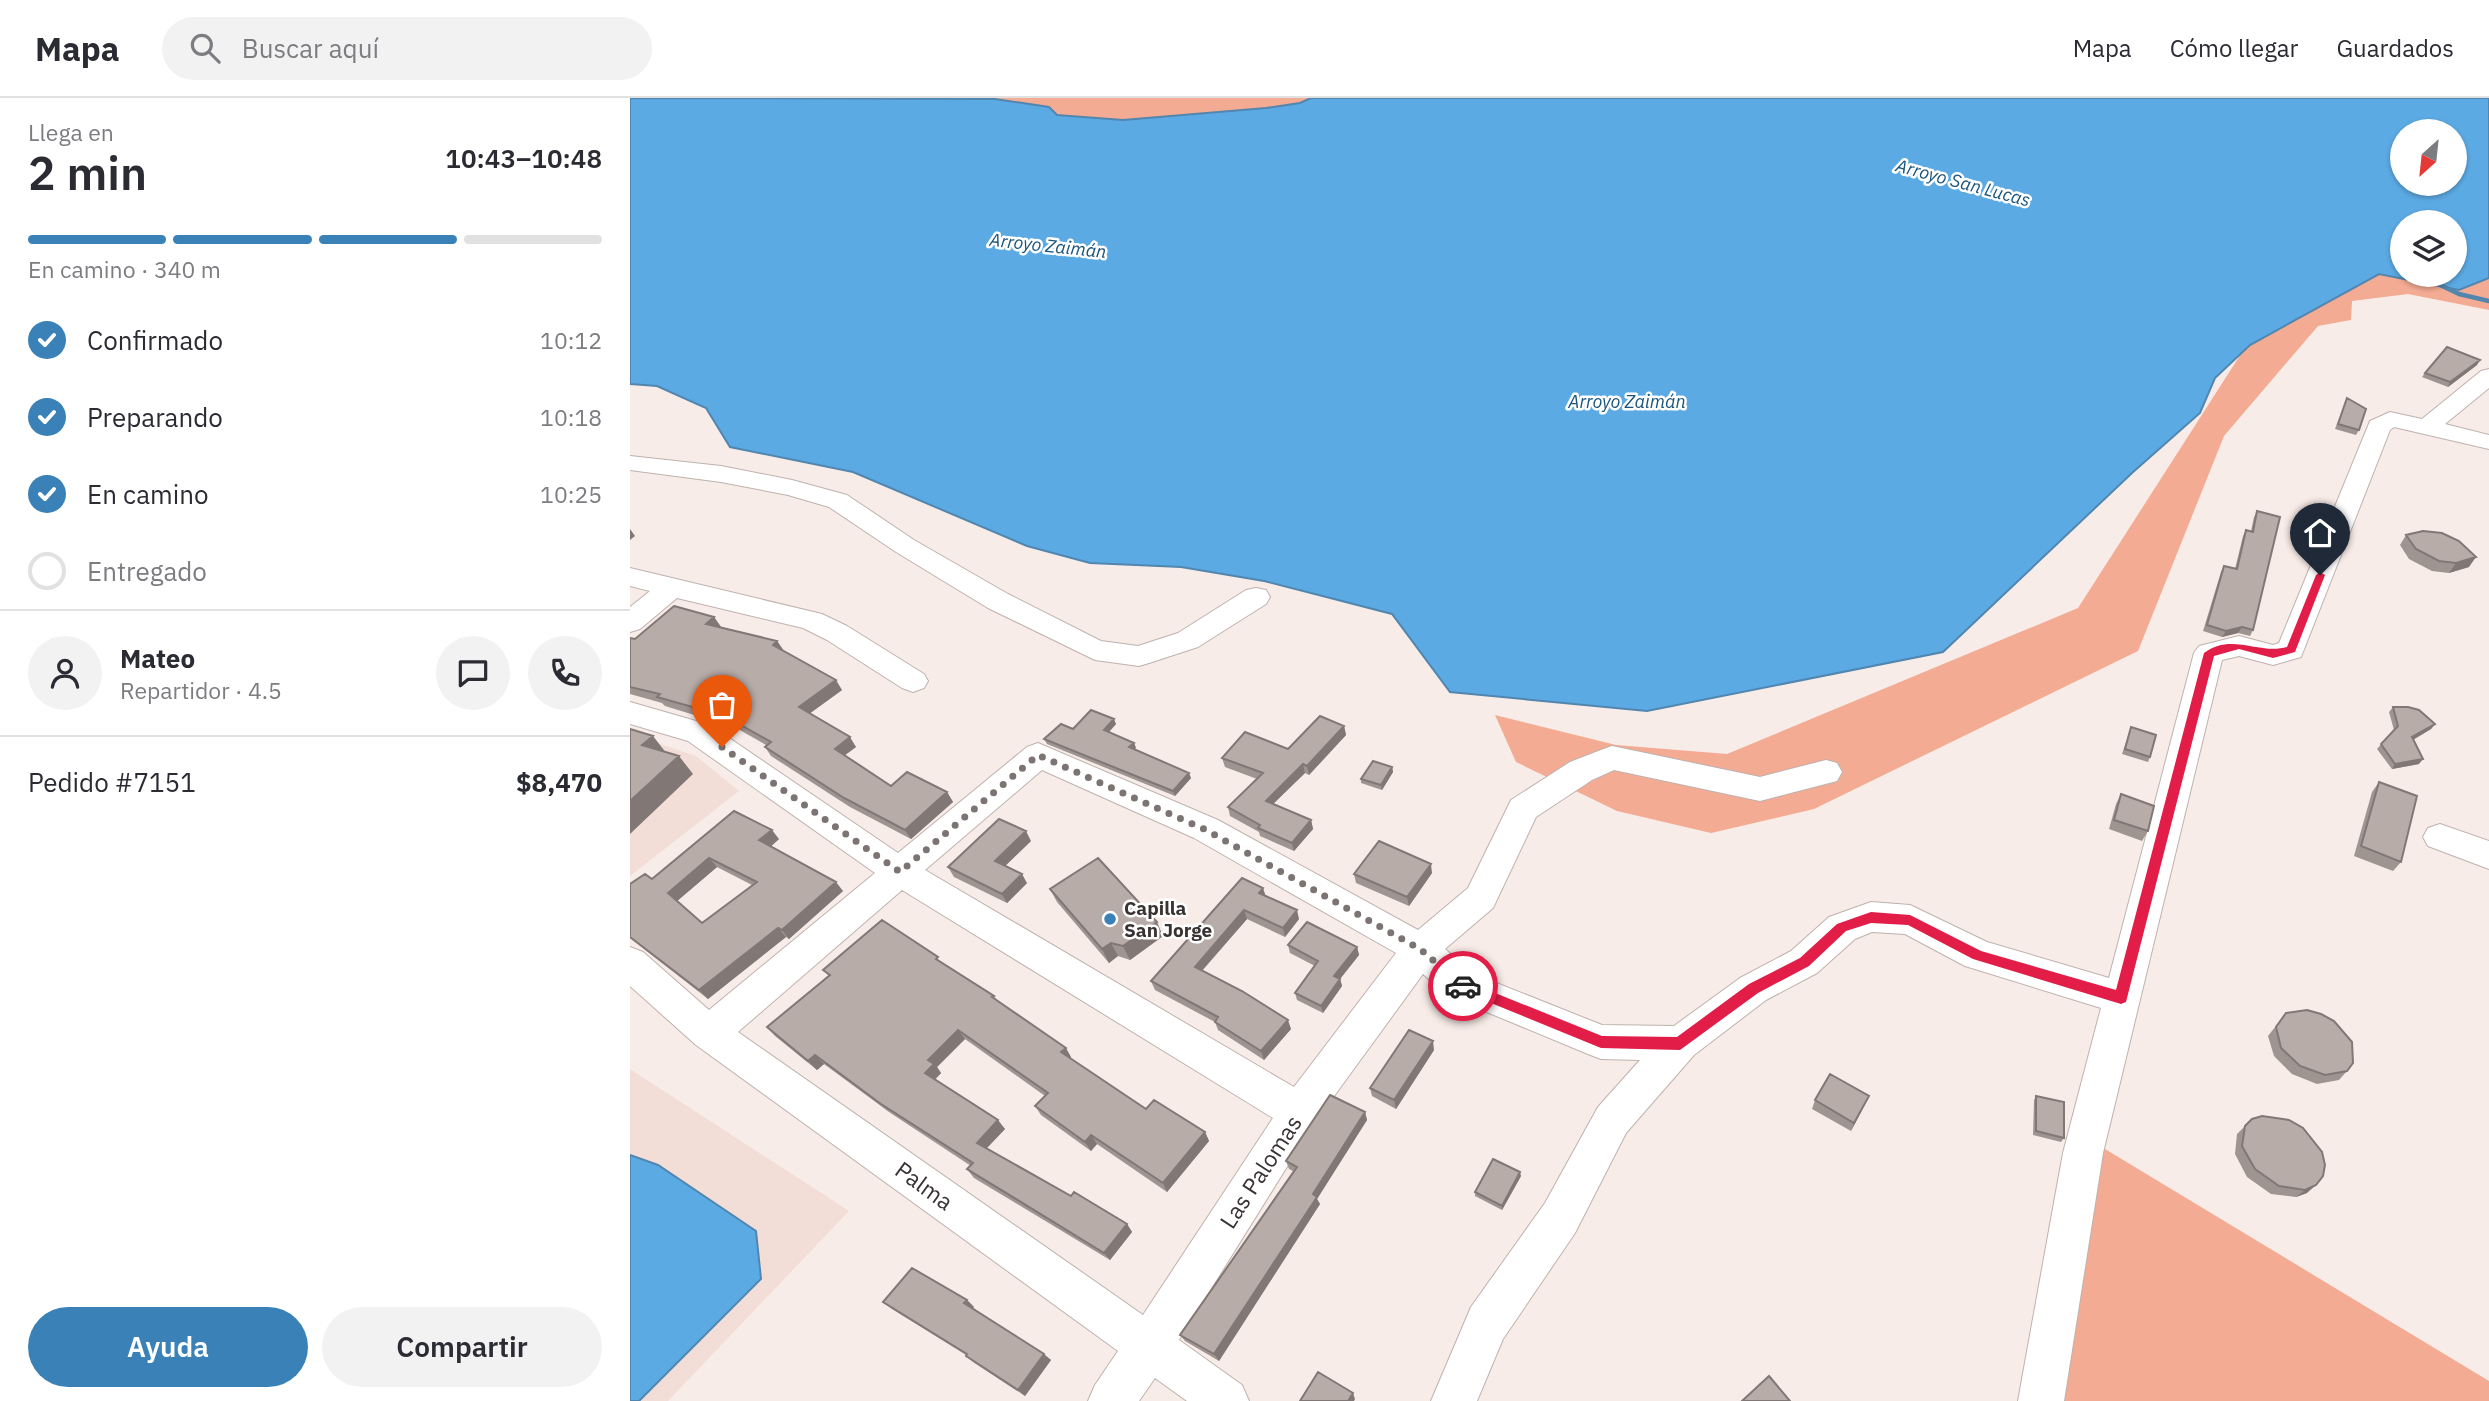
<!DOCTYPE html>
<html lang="es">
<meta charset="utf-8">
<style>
body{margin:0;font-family:"IBM Plex Sans",sans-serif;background:#f2f2f3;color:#2b2b33;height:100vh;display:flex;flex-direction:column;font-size:26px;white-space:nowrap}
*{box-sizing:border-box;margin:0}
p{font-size:23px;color:#7c7c81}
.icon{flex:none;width:38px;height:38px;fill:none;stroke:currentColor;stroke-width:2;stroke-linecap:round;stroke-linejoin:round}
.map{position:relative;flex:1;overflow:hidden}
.details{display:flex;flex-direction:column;background:#fff;width:630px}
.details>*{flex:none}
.needle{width:46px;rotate:207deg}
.tools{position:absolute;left:1760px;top:21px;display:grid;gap:14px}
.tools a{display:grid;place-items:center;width:77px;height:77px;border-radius:50%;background:#fff;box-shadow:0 2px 5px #0004;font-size:35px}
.pin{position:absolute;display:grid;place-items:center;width:60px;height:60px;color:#fff;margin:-72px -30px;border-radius:50% 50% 50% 0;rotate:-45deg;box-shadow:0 0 7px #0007}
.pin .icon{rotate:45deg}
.courier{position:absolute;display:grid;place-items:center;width:70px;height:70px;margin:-35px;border:5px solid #e11d48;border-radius:50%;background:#fff;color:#222;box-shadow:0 2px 9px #0007}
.headline em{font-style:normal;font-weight:600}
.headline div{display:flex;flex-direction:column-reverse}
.headline{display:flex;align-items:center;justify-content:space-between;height:119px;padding:0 28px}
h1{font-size:46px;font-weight:600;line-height:52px}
.bar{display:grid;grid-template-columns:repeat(4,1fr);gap:10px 7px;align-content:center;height:84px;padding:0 28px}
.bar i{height:9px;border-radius:5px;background:#e1e1e2}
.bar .current{background:#3981b6}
.bar p{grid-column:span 4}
.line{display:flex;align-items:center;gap:18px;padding:0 28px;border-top:2px solid #e1e1e2}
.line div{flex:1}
.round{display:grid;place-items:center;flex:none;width:74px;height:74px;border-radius:37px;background:#f2f2f3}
ol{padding:0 28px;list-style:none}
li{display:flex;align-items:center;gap:21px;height:77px}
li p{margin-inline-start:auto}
li .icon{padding:7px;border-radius:50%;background:#3981b6;color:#fff;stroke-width:4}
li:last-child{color:#7c7c81}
li i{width:38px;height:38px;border:4px solid #e1e1e2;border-radius:50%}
.button{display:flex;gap:14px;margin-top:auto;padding:14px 28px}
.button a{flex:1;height:80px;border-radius:42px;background:#3981b6;color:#fff;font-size:28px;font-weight:600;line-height:80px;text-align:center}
.button a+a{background:#f2f2f3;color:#2b2b33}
header{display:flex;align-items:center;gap:42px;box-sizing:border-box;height:98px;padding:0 35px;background:#fff;border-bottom:2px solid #e1e1e2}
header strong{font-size:33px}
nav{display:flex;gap:38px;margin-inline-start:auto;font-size:24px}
.search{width:490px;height:63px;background:#f2f2f3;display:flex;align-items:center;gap:18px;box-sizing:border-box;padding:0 24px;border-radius:38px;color:#7c7c81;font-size:26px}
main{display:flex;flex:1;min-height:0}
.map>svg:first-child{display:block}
</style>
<header>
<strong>Mapa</strong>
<div class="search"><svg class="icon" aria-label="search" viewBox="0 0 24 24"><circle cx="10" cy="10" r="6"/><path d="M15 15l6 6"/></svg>Buscar aquí</div>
<nav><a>Mapa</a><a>Cómo llegar</a><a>Guardados</a></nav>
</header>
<main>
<section class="details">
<div class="headline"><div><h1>2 min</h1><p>Llega en</p></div><em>10:43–10:48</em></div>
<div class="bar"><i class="current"></i><i class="current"></i><i class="current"></i><i></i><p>En camino · 340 m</p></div>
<ol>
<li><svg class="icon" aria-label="check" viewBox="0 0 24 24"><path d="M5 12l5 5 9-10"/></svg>Confirmado<p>10:12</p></li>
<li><svg class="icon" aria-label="check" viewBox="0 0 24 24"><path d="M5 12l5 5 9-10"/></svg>Preparando<p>10:18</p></li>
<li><svg class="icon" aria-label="check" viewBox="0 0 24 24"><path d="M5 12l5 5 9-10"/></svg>En camino<p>10:25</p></li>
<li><i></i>Entregado</li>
</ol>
<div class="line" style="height:126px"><a class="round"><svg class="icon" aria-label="person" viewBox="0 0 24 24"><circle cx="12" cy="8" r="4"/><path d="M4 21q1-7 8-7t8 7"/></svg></a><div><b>Mateo</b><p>Repartidor · 4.5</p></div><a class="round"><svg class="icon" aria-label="chat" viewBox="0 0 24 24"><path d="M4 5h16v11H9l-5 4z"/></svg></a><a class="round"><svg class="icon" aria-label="phone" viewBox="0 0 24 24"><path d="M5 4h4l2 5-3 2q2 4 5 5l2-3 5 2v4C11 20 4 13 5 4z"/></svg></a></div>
<div class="line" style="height:91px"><div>Pedido #7151</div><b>$8,470</b></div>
<div class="button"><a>Ayuda</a><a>Compartir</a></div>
</section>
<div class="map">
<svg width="1859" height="1303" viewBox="0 0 1859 1303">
<rect width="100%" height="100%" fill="#f8ece8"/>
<path fill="#f2ded7" d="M0,636L66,658L109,693L0,778Z
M0,971L219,1113L38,1303H0Z"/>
<path fill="#f4ab93" d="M322,0H681L670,5L636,10L493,22L427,17L419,9L365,1Z
M1859,169V212L1778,196L1722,203L1721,222L1688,228L1594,338L1508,553L1184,711L1081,735L987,713L886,664L865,617L986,647L1097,656L1448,510L1650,195L1773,172V177H1825Z
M1470,1048L1859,1283V1303H1430Z"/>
<path fill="#5caae4" stroke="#5186af" stroke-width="2" fill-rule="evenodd" d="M0,0L365,1L419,9L427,17L493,22L636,10L670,5L681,0H1859V180L1829,192L1749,176L1620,247L1585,280L1570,315L1502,375L1313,554L1017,613L820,594L762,516L634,483L551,469L460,465L397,448L223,374L100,349L76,310L27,288L0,286ZM1773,33H1825V86H1773ZM1773,124H1825V177H1773Z
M0,1057L28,1067L126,1133L131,1181L9,1303H0Z"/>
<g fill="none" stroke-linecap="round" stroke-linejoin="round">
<path stroke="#5186af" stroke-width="4.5" d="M1789,177L1829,196L1859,203"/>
<defs>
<path id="minor" d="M1859,271V290L1815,326L1859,337V351L1764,329L1760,332L1671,559L1643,567L1609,558L1592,562L1473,1055L1434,1303H1388L1433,1055L1471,910L1335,868L1275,836L1242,834L1225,841L1187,875L1136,902L1064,957L996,1035L945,1135L873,1241L847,1303H801L841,1209L915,1105L968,1009L1010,962L971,961L958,956L818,898L793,876L683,1027L549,1242L612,1287L619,1303H557L525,1280L509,1303H458L465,1287L488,1253L66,947L0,888V849L13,854L79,912L245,775L58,643L0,626V604L80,627L268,755L397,649L408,645L588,722L788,832L838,790L881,702L940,664L971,652L982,648L1130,679L1196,662L1207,665L1212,674L1207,683L1130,703L984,672L962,682L906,719L863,810L815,851L844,876L972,927L1044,928L1110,880L1161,853L1199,819L1241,804L1280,807L1357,844L1479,880L1564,555L1569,548L1609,538L1643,547L1649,545L1740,323L1760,314L1792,321L1851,273ZM412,672L564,740L766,855L664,989L295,772ZM272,792L643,1020L513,1217L108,934Z
M0,358L91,368L162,382L217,397L284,442L378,496L471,543L508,548L548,535L616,492L626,490L636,492L640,499L636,506L568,549L519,565L509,568L465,562L358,510L266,454L199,409L158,397L91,384L0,372Z
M0,470L192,516L217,528L294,576L298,583L294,590L283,594L272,590L197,542L173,530L47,500L10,531L0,534V509L20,493L0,488Z
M1810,726L1859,743V771L1798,748L1793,739L1798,730Z"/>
</defs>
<use href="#minor" stroke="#beb2af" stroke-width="2"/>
<use href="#minor" fill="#fff" fill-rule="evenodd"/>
</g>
<path fill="#9e9490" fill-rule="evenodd" d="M1847,267L1818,289L1792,279L1795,275Z
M1717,300L1729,332L1726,337L1705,331Z
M1627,413L1623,532L1620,538L1608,535L1592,539L1573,533L1591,474L1594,468L1605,471L1613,438L1616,432L1621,433L1624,419Z
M1776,437L1839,469L1819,475L1802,473L1779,461L1770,447Z
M84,519L91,529H90L147,543L154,553L212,592L180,615L226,649L215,657L261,688L317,694L323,704L281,741L220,709L141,658L135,649L136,647L80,615L74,620L35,608L32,605L0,596V540L5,541Z
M1763,609L1805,626L1801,631L1783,642L1789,666L1762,671L1747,651L1764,632L1759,614Z
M486,626L479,634L504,645L506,650L504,651L561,680L545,698L417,646L414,641L443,631Z
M714,628L716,637L679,677L675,675L643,706L681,722L683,731L664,753L630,738L629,734L600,718L598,709L627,681L595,669L592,660L658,651Z
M1501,629L1520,659L1518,664L1492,656Z
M762,669L763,674L752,692L731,685V681Z
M1749,684L1771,764L1763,773L1724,758L1742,694Z
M1491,696L1518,733L1512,743L1479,731L1486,706Z
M104,713L149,741L141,748L213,793L159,841L156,839L78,901L0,840V786L22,781ZM87,769L122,787L72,825L47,803Z
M401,743L375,768L397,785L377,805L324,779L318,769Z
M802,775L779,808L726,785L724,776Z
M612,780L636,798L669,821L655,839L617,821L572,873L661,931L634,962L588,932L585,924L525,892L521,883Z
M420,791L533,838L500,862L488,858L479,865L427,804Z
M658,847L727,849L729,857L710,881L712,888L693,915L667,902L665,895L685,868L660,855Z
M312,865L364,898L367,903L441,959L440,960L516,1011L575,1034L579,1043L537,1094L467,1046L461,1053L411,1017L405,1008L415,998L335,941L307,969L311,975L305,982L375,1031L357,1050L441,1098L497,1126L502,1134L480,1162L344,1080L337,1071L341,1068L259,1014L194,966L187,972L145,938L137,929L199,878L193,872Z
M1656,915L1717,973L1709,982L1687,986L1662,976L1644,958L1638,938Z
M804,952L766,1011L742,998L740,990Z
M1406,998L1434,1040L1431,1044L1403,1037L1404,1002Z
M1185,1002L1235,1006L1221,1033L1182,1011Z
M735,1014L737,1022L687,1101L690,1106L589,1263L555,1243L550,1237L663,1073L659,1071L656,1063Z
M1622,1021L1677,1095L1666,1099L1641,1096L1617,1079L1605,1056L1607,1036Z
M891,1078L872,1112L845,1098V1094Z
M337,1202L344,1209L343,1210L421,1262L395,1298L343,1264L336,1257L262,1211L253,1204Z"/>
<path fill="#817876" d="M1850,262L1847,267L1818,289L1820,284Z
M0,431L5,438L0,442Z
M1846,459L1839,469L1819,475L1826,465Z
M84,519L91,529L83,536L76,526Z
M1612,529L1608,535L1592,539L1596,533Z
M147,543L154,553L143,547Z
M206,582L212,592L175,619L169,609Z
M72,605L80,615L74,620L66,610Z
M484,621L486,626L476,637L474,632Z
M1805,626L1801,631L1779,644L1782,639Z
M714,628L716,637L679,677L677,668Z
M23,638L37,656L12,647Z
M220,639L226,649L211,660L205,651Z
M504,645L506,650L501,654L499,649Z
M49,658L63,676L0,736V703Z
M1793,661L1789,666L1762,671L1765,666Z
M673,666L675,675L638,711L636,703Z
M762,669L763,674L752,692L751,687Z
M559,675L561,680L545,698L543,693Z
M317,694L323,704L281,741L275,732Z
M681,722L683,731L664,753L662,745Z
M142,732L149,741L137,752L129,742Z
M396,733L401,743L371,772L365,763Z
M79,760L87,769L46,804L38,795Z
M801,766L802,775L779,808L777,799Z
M392,776L397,785L377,805L372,796Z
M206,784L213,793L159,841L152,832Z
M633,790L636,799L629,795Z
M614,812L617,821L568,877L565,869Z
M667,812L669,821L655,839L653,830Z
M527,824L533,838L500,862L493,848Z
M148,830L156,839L78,901L69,892Z
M481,845L488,858L479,865L472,851Z
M727,849L729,857L706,886L704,878Z
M710,881L712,888L693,915L691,908Z
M658,922L661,931L634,962L631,953Z
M328,932L335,941L307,969L311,975L302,984L295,975L298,962Z
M803,943L804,952L766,1011L764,1002Z
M436,950L441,959L437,964L431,954Z
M185,957L194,966L187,972L178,963Z
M1239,998L1235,1006L1221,1033L1224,1025Z
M735,1014L737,1022L687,1101L690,1106L589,1263L584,1256L683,1096Z
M368,1022L375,1031L354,1053L347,1045Z
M575,1034L579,1043L537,1094L533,1085Z
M461,1037L467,1046L461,1053L455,1044Z
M890,1074L891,1078L872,1112V1108Z
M1686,1087L1677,1095L1666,1099L1675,1092Z
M497,1126L502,1134L480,1162L474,1155Z
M337,1202L344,1209L341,1212L334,1205Z
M414,1256L421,1262L395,1298L388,1292Z
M723,1295L725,1301L724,1303H718Z"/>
<path fill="#b8aca8" stroke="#817876" stroke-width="2" fill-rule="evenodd" d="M1817,249L1850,262L1820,284L1795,275Z
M1717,300L1736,311L1729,332L1708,326Z
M1627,413L1650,419L1623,532L1612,529L1596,533L1577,527L1594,468L1607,471L1616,432L1623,434Z
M1793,433L1812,435L1829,443L1846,459L1826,465L1809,463L1786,451L1776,437Z
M44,508L84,519L76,526L147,543L143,547L206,582L169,609L220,639L205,651L261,688L277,674L317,694L275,732L214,700L135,649L141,644L72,605L66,610L27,599L30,596L0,589V540L5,541Z
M1763,609H1778L1789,612L1805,626L1782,639L1793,661L1765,666L1751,646L1768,628Z
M461,612L484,621L474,632L504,645L499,649L559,675L543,693L414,641L431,626L443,631Z
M690,618L714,628L677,668L673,666L636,703L681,722L662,745L628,730L630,727L598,709L633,675L592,660L615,634L658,651Z
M1501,629L1526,637L1520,659L1495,651Z
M0,631L23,638L12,647L49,658L0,703Z
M743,663L762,669L751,687L731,681Z
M1749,684L1787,698L1771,764L1731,748Z
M1491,696L1524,708L1518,733L1484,722Z
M104,713L142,732L129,742L206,784L152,832L148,830L69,892L0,839V786L15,776L22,781ZM79,760L127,784L72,825L38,795Z
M369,721L396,733L365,763L392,776L372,796L318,769Z
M749,743L801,766L777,799L724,776Z
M468,760L527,824L493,848L481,845L472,851L420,791Z
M612,780L633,790L629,795L667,812L653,830L614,812L565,869L612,893L658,922L631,953L585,924L588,919L521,883Z
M252,822L308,859L306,861L364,898L362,899L436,950L431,954L516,1011L524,1002L575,1034L533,1085L461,1037L455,1044L405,1008L418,995L328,932L298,962L304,966L295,975L368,1022L347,1045L441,1098L444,1094L497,1126L474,1155L337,1071L343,1065L251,1006L185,957L178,963L137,929L200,877L193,872Z
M677,824L727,849L704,878L710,881L691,908L665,895L688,863L658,847Z
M1677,912L1691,916L1704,923L1722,944L1723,965L1717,973L1695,977L1670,968L1651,950L1646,929L1656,915Z
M779,932L803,943L764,1002L740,990Z
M1200,976L1239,998L1224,1025L1185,1002Z
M700,997L735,1014L683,1096L687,1099L584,1256L550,1237L667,1069L656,1063Z
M1406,998L1434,1004V1040L1406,1033Z
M1632,1018L1659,1022L1673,1030L1692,1054L1695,1067L1693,1078L1686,1087L1675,1092L1649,1088L1625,1071L1612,1048L1615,1028L1622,1021Z
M863,1061L890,1074L872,1108L845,1094Z
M282,1170L337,1202L334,1205L414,1256L388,1292L336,1258L337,1256L253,1204Z
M688,1274L723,1295L718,1303H670Z
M1139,1278L1160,1303H1112Z"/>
<path fill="#e11d48" d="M1690,474L1695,477L1665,554L1643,560L1609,551L1584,558L1496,904L1491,906L1343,861L1278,827L1241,825L1216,833L1179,868L1128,895L1050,952L971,950L829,892L827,888L833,882L972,938L1047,939L1119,886L1170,860L1207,826L1241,814L1280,817L1351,853L1486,892L1574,555C1601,534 1629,557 1657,549L1686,477Z"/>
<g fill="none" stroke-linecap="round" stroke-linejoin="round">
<path stroke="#7b7472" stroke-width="7" stroke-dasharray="0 12.6" d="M92,649L270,774L408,657L576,732L790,851L833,888"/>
</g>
<circle fill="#3981b6" stroke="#fff" stroke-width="2.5" cx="480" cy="821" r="7"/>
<g text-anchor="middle" stroke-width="5" stroke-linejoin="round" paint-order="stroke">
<g font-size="18" font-style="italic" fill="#1b547b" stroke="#fff">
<text transform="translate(1333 85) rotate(15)" y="6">Arroyo San Lucas</text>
<text transform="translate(418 148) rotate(6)" y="6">Arroyo Zaimán</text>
<text x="997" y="310">Arroyo Zaimán</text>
</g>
<g font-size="19" font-weight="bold" fill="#383332" stroke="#fff" text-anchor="start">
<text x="494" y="817">Capilla<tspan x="494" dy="22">San Jorge</tspan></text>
</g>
<g font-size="23" fill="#383332" stroke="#fff">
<text transform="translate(631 1074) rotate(-57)" y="8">Las Palomas</text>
<text transform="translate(294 1088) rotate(36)" y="8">Palma</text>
</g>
</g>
</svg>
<div class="tools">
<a><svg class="needle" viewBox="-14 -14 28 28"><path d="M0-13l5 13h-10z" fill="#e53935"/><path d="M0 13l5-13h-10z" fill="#7c7c81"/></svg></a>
<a><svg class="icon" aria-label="layers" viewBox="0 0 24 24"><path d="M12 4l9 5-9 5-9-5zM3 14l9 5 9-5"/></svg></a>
</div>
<div class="pin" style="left:92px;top:649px;background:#ea580c"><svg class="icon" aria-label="bag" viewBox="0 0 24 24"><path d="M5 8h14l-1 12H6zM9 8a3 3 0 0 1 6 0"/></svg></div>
<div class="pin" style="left:1690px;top:477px;background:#1f2937"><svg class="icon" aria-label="home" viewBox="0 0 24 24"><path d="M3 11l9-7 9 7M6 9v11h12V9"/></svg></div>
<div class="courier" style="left:833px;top:888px"><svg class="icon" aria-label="car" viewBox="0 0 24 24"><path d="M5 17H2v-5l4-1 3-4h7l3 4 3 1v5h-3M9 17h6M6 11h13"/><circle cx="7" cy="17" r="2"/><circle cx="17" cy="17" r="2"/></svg></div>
</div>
</main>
